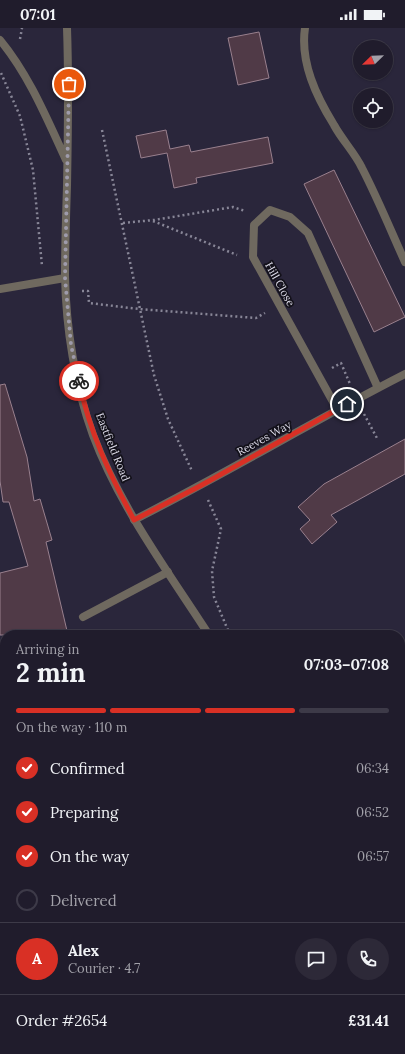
<!DOCTYPE html>
<meta charset="utf-8">
<style>
body{margin:0;font-family:Lora,serif;background:#2d2938;color:#f1f3f6;height:100vh;display:flex;flex-direction:column;font-size:15px;white-space:nowrap}
*{box-sizing:border-box;margin:0}
p{font-size:13px;color:#a2a1a9}
.icon{flex:none;width:22px;height:22px;fill:none;stroke:currentColor;stroke-width:2;stroke-linecap:round;stroke-linejoin:round}
.map{position:relative;flex:1;overflow:hidden}
.details{position:absolute;left:0px;top:602px;width:405px;height:424px;display:flex;flex-direction:column;background:#201c2c;border-radius:16px 16px 0 0;box-shadow:0 1px 3px #0004,0 0 0 1px #3d3a48}
.details>*{flex:none}
.needle{width:26px;rotate:247deg}
.tools{position:absolute;left:353px;top:12px;display:grid;gap:8px}
.tools a{display:grid;place-items:center;width:40px;height:40px;border-radius:50%;background:#201c2c;box-shadow:0 1px 3px #0004,0 0 0 1px #3d3a48;font-size:20px}
.pin{position:absolute;display:grid;place-items:center;width:34px;height:34px;color:#fff;margin:-17px;border:2px solid #fff;border-radius:50%;box-shadow:0 1px 4px #0007}
.courier{position:absolute;display:grid;place-items:center;width:40px;height:40px;margin:-20px;border:3px solid #d93025;border-radius:50%;background:#fff;color:#222;box-shadow:0 1px 5px #0007}
.summary em{font-style:normal;font-weight:700}
.summary div{display:flex;flex-direction:column-reverse}
.summary{display:flex;align-items:center;justify-content:space-between;height:68px;padding:0 16px}
h1{font-size:26px;font-weight:700;line-height:30px}
.bar{display:grid;grid-template-columns:repeat(4,1fr);gap:6px 4px;align-content:center;height:48px;padding:0 16px}
.bar i{height:5px;border-radius:3px;background:#3d3a48}
.bar .on{background:#d93025}
.bar p{grid-column:span 4}
.line{display:flex;align-items:center;gap:10px;padding:0 16px;border-top:1px solid #3d3a48}
.line div{flex:1}
.round{display:grid;place-items:center;flex:none;width:42px;height:42px;border-radius:21px;background:#2d2938}
ol{padding:0 16px;list-style:none}
li{display:flex;align-items:center;gap:12px;height:44px}
li p{margin-inline-start:auto}
li .icon{padding:4px;border-radius:50%;background:#d93025;color:#fff;stroke-width:4}
li:last-child{color:#a2a1a9}
li i{width:22px;height:22px;border:2px solid #3d3a48;border-radius:50%}
.status{display:flex;justify-content:space-between;align-items:center;height:28px;padding:0 20px;background:#201c2c;direction:ltr}
.status svg{height:11px;fill:currentColor}
.map>svg:first-child{display:block}
</style>
<div class="status"><b>07:01</b><svg viewBox="0 0 49 12"><path d="M0 12V9h3v3zM5 12V6h3v6zM10 12V3h3v9zM15 12V0h3v12zM26 1h20v11H26zM47 4h2v5h-2z"/></svg></div>
<div class="map">
<svg width="405" height="1026" viewBox="0 0 405 1026">
<defs>
<pattern id="cemetery-stones" width="16" height="16" patternUnits="userSpaceOnUse"><rect width="16" height="16" fill="#3c5314"/><path d="M2 7V4a2 2 0 0 1 4 0v3zM10 15v-3a2 2 0 0 1 4 0v3z" fill="#586b36"/></pattern>
</defs>
<rect width="100%" height="100%" fill="#2a263b"/>
<path fill="url(#cemetery-stones)" d="M0,956L5,964V1021H43L46,1026H0Z"/>
<path fill="#503a47" stroke="#99808e" d="M259,4L269,50L238,57L228,10Z
M166,102L170,121L189,117L191,124L268,109L273,135L196,150L197,155L174,160L167,125L141,130L136,108Z
M334,142L405,289L374,304L304,156Z
M5,356L27,429L34,473L40,471L52,512L46,514L68,607H0V545L28,538L9,474H3L0,453V357Z
M405,411V446L331,487L337,494L312,516L300,501L310,492L298,479L324,456Z"/>
<g fill="none" stroke-linecap="round" stroke-linejoin="round">
<path stroke="#888697" stroke-width="2.5" stroke-dasharray="2 3" stroke-linecap="butt" d="M20,11L22,0
M1,45L20,88L33,142L42,238
M102,102L154,347L168,391L192,443
M153,193L237,227
M123,195L154,192L233,179L245,183
M82,263H88L89,275L139,281L256,290L265,285
M332,340L341,335L350,356
M364,386L378,412
M208,472L221,501L212,543L214,569L230,607"/>
<path stroke="#6f695f" stroke-width="8" d="M305,0C300,34 316,68 334,97C342,112 355,125 362,140C378,171 391,203 405,234
M0,261L65,250
M83,589L168,544
M0,678L5,677
M0,941L5,948
M77,1021L80,1026
M0,1022L3,1026"/>
<path stroke="#6f695f" stroke-width="8" d="M337,381L253,229L254,197L270,182L290,189L308,205L378,360
M134,492C225,446 313,393 405,346
M400,869L405,866"/>
<path stroke="#6f695f" stroke-width="8" d="M67,0C69,53 68,105 67,158C66,188 65,218 65,248C66,300 75,358 93,407C120,479 167,542 209,607
M0,12C29,47 47,91 66,132
M400,893L405,901"/>
</g>
<g fill="none" stroke-linecap="round" stroke-linejoin="round">
<path stroke="#9e9bab" stroke-width="4" stroke-dasharray="0 7.2" d="M69,56L65,250L71,317L79,353"/>
<path stroke="#d93025" stroke-width="5" d="M79,353C89,403 110,447 134,492L200,458L347,376"/>
</g>
<g text-anchor="middle" stroke-width="3.5" stroke-linejoin="round" paint-order="stroke">
<g font-size="11" fill="#dcdae8" stroke="#13111a">
<text transform="translate(280 256) rotate(61)" y="4">Hill Close</text>
<text transform="translate(264 410) rotate(-29)" y="4">Reeves Way</text>
<text transform="translate(113 419) rotate(68)" y="4">Eastfield Road</text>
</g>
</g>
</svg>
<div class="tools">
<a><svg class="needle" viewBox="-14 -14 28 28"><path d="M0-13l5 13h-10z" fill="#e53935"/><path d="M0 13l5-13h-10z" fill="#a2a1a9"/></svg></a>
<a><svg class="icon" aria-label="locate" viewBox="0 0 24 24"><circle cx="12" cy="12" r="6"/><path d="M12 2v4M12 18v4M2 12h4M18 12h4"/></svg></a>
</div>
<div class="pin" style="left:69px;top:56px;background:#ea580c"><svg class="icon" aria-label="bag" viewBox="0 0 24 24"><path d="M5 8h14l-1 12H6zM9 8a3 3 0 0 1 6 0"/></svg></div>
<div class="pin" style="left:347px;top:376px;background:#1f2937"><svg class="icon" aria-label="home" viewBox="0 0 24 24"><path d="M3 11l9-7 9 7M6 9v11h12V9"/></svg></div>
<div class="courier" style="left:79px;top:353px"><svg class="icon" aria-label="bike" viewBox="0 0 24 24"><circle cx="6" cy="16" r="4"/><circle cx="18" cy="16" r="4"/><path d="M6 16l4-8h5l3 8M10 8l3 8H6M13 5h3"/></svg></div>
<section class="details">
<div class="summary"><div><h1>2 min</h1><p>Arriving in</p></div><em>07:03–07:08</em></div>
<div class="bar"><i class="on"></i><i class="on"></i><i class="on"></i><i></i><p>On the way · 110 m</p></div>
<ol>
<li><svg class="icon" aria-label="check" viewBox="0 0 24 24"><path d="M5 12l5 5 9-10"/></svg>Confirmed<p>06:34</p></li>
<li><svg class="icon" aria-label="check" viewBox="0 0 24 24"><path d="M5 12l5 5 9-10"/></svg>Preparing<p>06:52</p></li>
<li><svg class="icon" aria-label="check" viewBox="0 0 24 24"><path d="M5 12l5 5 9-10"/></svg>On the way<p>06:57</p></li>
<li><i></i>Delivered</li>
</ol>
<div class="line" style="height:72px"><b class="round" style="background:#d93025;color:#fff">A</b><div><b>Alex</b><p>Courier · 4.7</p></div><a class="round"><svg class="icon" aria-label="chat" viewBox="0 0 24 24"><path d="M4 5h16v11H9l-5 4z"/></svg></a><a class="round"><svg class="icon" aria-label="phone" viewBox="0 0 24 24"><path d="M5 4h4l2 5-3 2q2 4 5 5l2-3 5 2v4C11 20 4 13 5 4z"/></svg></a></div>
<div class="line" style="height:52px"><div>Order #2654</div><b>£31.41</b></div>
</section>
</div>
